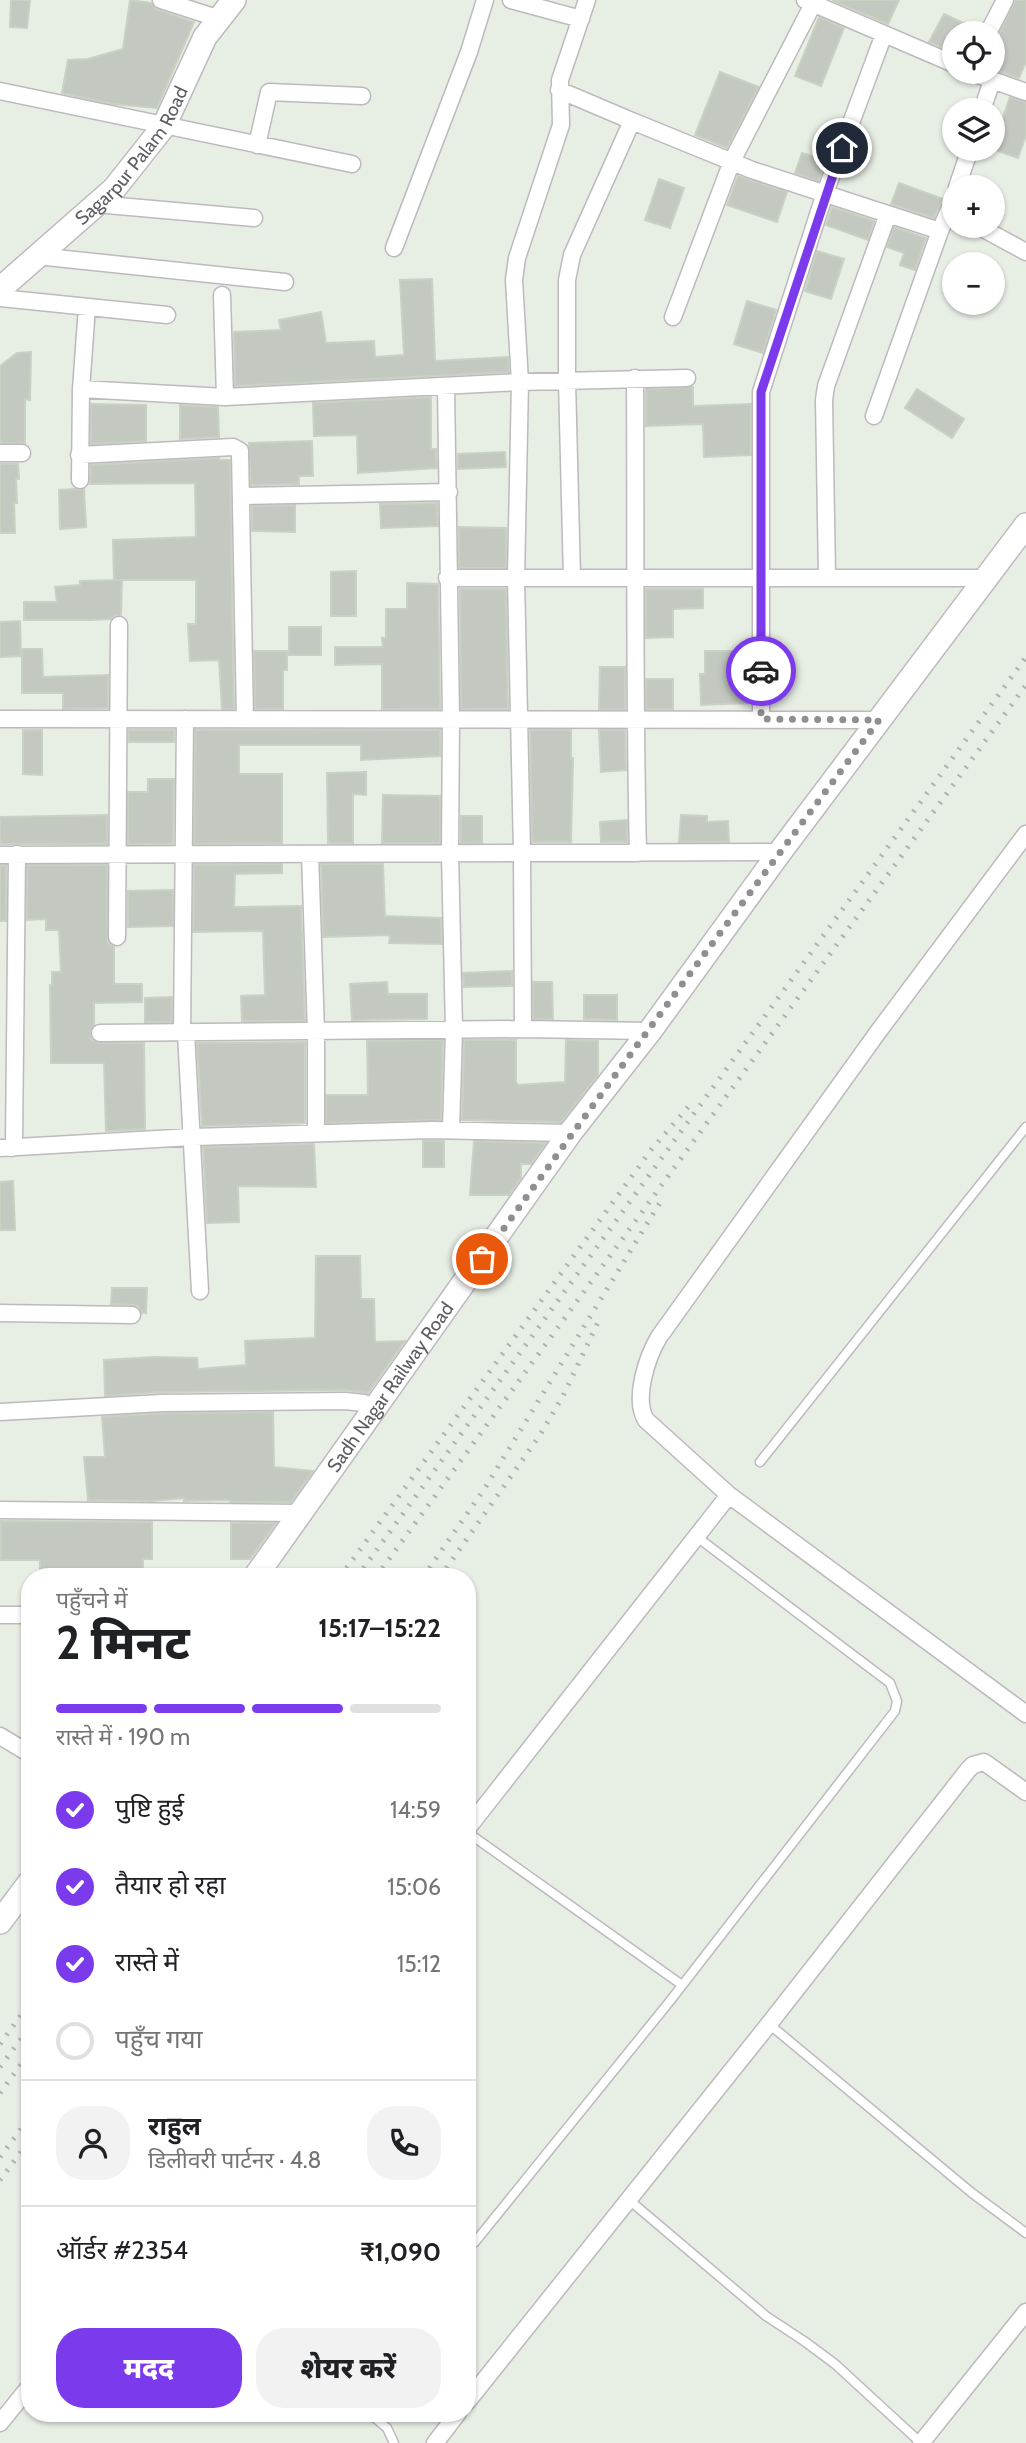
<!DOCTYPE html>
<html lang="hi">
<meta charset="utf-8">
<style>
body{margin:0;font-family:Cabin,"Noto Sans Devanagari",sans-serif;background:#f2f2f2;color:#202124;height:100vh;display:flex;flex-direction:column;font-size:26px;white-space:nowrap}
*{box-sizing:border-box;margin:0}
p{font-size:23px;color:#757577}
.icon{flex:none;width:38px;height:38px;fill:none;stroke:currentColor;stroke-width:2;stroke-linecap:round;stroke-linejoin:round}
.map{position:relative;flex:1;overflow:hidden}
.drawer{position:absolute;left:21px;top:1568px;width:455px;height:854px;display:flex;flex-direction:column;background:#fff;border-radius:28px;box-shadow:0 2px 5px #0004}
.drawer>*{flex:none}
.tools{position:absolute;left:942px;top:21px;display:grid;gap:14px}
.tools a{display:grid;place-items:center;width:63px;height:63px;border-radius:50%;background:#fff;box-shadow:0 2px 5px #0004;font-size:35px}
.pin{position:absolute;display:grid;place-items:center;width:60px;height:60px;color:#fff;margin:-30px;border:4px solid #fff;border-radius:50%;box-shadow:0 2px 7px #0007}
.courier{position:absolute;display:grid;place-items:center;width:70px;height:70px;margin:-35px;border:5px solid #7c3aed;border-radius:50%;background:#fff;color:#222;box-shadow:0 2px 9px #0007}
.overview em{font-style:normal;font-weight:800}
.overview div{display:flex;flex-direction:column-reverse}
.overview{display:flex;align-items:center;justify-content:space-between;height:119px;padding:0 35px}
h1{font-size:46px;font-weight:800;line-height:52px}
.bar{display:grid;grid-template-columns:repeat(4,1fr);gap:10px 7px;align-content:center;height:84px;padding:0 35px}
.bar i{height:9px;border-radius:5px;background:#e0e0e0}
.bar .current{background:#7c3aed}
.bar p{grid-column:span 4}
.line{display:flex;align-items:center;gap:18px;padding:0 35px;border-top:2px solid #e0e0e0}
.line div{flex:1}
.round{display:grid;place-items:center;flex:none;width:74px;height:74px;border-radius:28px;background:#f2f2f2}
ol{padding:0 35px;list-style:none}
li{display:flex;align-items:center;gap:21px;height:77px}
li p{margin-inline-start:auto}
li .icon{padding:7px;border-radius:50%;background:#7c3aed;color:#fff;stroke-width:4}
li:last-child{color:#757577}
li i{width:38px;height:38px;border:4px solid #e0e0e0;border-radius:50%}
.cta{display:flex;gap:14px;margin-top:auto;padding:14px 35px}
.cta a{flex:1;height:80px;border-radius:28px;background:#7c3aed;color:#fff;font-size:28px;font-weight:800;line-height:80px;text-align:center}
.cta a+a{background:#f2f2f2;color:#202124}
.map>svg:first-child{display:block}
</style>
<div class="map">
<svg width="1026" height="2443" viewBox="0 0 1026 2443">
<rect width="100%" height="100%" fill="#e7eee4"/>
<path fill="#c3c9c0" stroke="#c8d2c2" stroke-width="2" d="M11,0H30L27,28L10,27Z
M130,0L151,3L158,10L194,22L157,108L113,104L62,93L68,60L88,59L123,49Z
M832,0H899L888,24Z
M1015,0H1026V62L1019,78L992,69V42L997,38Z
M944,14L978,30V33H954V52L929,42Z
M819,17L844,28L821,86L795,76Z
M720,72L759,87L727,148L695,135Z
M1010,97L1026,102V135L1018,158L992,149Z
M802,153L826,161L818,181L795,173Z
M738,176L787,192L777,222L727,205Z
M659,179L684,188L670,228L645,220Z
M899,183L946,200L940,205L934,218L891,204Z
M832,207L874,221L868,240L826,225Z
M894,227L926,238L915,270L900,265L904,253L887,247Z
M817,251L844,259L831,299L805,291Z
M432,279L435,361L508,357L509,372L235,386L234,332L281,330L279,320L321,312L326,343L374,341L375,357L404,355L400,280Z
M747,301L776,310L763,353L734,344Z
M31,352L30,400L25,399V443H0V366L17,353Z
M693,387V406L751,404V455L704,457L703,424L646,426V389Z
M917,389L964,419L952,438L905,408Z
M431,397V449H436L437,468L358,473L357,435L314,436L313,403Z
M91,404L146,405V441L91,444Z
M180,405L218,407L219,437L180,439Z
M312,441L313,476H299V484L251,485L249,443Z
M505,452L506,467L458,469V454Z
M219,458V460H230L234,709H222L219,660L190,661L188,624H196V580H114L113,540L196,537L195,483L90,484L91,465Z
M0,464H18L19,479H16L17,503H14L15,533H0Z
M75,489H84L86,527L60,529L59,490Z
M437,503L438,526L381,528L380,504Z
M295,505V532L252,531V506Z
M459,527L506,528V568H459Z
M356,571V616H331V572Z
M122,580L121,615L114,616L111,619L90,620H24V602H57L55,587L80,585V581Z
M407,583L438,584L440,709H382V664L335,665V647H383L382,638H386V609H407Z
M460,589H506L508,709H461Z
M646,589H703V608L673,609V637L646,638Z
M20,621L21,656L0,657V622Z
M289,627H321V655H289Z
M22,649H42L43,677L108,675V708L63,709V693H22Z
M254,651H287V670H283V709H255Z
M705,651H751V703L701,705L700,674H705Z
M600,667H625V709H599Z
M646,679H673V709H646Z
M23,730H42V775L23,774Z
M129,730H174V742H129Z
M195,730H440V756L361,760V745H239V774H282V843L194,844Z
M530,730H571V758H573L571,842H532Z
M599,730H625L626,770L601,772Z
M366,772V795L353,794V843H328L327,773Z
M148,779H174L173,844H128V792H148Z
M383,795L440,796V843H382Z
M107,815V844H0V817Z
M681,815L707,816V822L728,821L729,842H679Z
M461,816H482V843H461Z
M627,820V842H601L600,822Z
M282,864V873L235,874L234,907L301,906L305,1021H242L241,996L265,995L263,931L193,932L194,865Z
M321,864H383L385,916L441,918L442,944L389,943L390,935L323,937Z
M0,865H6V921H0Z
M27,865H107V937L108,943L114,947V984H142V1002L94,1003V1025L90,1034L91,1039L99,1043H144L145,1129L106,1131L104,1063H51L50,985H52V972H61L59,930H46V919L27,920Z
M173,890V926L128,927V891Z
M512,971V986L464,987L463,973Z
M387,982L388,994H427V1019L352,1020L350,984Z
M533,982H552L553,1019H533Z
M584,995H617V1020L584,1019Z
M172,997V1022H145V998Z
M443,1040L441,1120L326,1123V1095H368L367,1041Z
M464,1040H516V1082L518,1085L565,1082L566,1040L598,1041V1075L561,1122L462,1120Z
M305,1042V1123L202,1126L197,1043Z
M423,1141H444V1167H423Z
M474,1141L546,1143L531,1164H521V1178L509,1195H470Z
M314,1144L316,1187L238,1186L239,1222L207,1223L203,1147Z
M13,1181L15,1230H0V1182Z
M316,1256H360L361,1299H374L375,1342L405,1341L368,1393L345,1390L162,1392L105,1396L104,1360L155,1357L197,1358L198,1369L246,1365L245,1341L315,1338Z
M112,1288H147L146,1313H142L138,1306L133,1305L111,1304Z
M273,1412L274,1467L313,1471L291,1502H230V1500L184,1501V1498L152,1501L88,1500L84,1457H105L102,1417L162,1413Z
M1,1521L152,1522V1559H143V1577H40V1560H1Z
M231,1523H276L250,1559H231Z"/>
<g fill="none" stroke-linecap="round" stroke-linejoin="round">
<defs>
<path id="lane" d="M760,1462L1026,1127
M467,1832L682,1985
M769,2024L972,2193L1026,2233
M628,2199L766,2316L804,2341L835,2364L921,2443
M467,2247L475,2242L670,2001L895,1711L897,1701L890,1683L697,1537
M369,2413L387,2428L394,2443"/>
<path id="street" d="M161,0L217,18
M511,0L581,19
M805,0L954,64
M988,33L1005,0
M970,72L1026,92
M559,90L632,121
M0,91L352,164
M982,110L992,81
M257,145L269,92L362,96
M957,187L970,149
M96,204L254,218
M978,226L1026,252
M394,248L469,52L485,0
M37,256L285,282
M222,295L225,397
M0,298L167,315
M673,317L732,161L813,4
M635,378C636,536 634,695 638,853
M446,386L451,719L450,853L454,1030L451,1130
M81,389L225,397L520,382L687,378
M874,416L940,231L949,210L954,213
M0,453H22
M79,455L233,447L240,451L245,719
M80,480L81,389L87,307
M242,496L449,492
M827,576L824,400L826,386L888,214
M447,578H986
M572,578L567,381V280L572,255L632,121L752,170L940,231
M0,719L879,720
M761,719V392L825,193L884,34
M1026,834L878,1032L659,1337C647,1357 633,1399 646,1420L729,1495L1026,1714
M310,854L316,1031V1133
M0,855L780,852
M117,937L119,625
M523,1029L522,853L516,578L520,382L514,280L517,258L561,125L560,80L587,0
M182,1032L185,719
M100,1033L523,1029L650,1031
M186,1033L200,1291
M0,1148L192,1137L432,1130L570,1133
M12,1148L14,1143L17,854
M0,1313L132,1315
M0,1412L162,1403L345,1401L364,1403L375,1408
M0,1510L300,1513
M0,1615H30
M0,1736L30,1754
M467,1829L729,1495
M467,2402L769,2024L968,1770L973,1765L984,1762L1026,1792
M0,2423L30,2386
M435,2443L458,2413
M921,2443L1026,2312"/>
<g id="secondary">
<path id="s1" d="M0,289L114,189L164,126L205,37L234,0"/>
<path id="s2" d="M255,1577L570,1133L650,1031L780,852L1026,525"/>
<path d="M0,1922L30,1882"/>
</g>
</defs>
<use href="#lane" stroke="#bdb9bf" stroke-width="11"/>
<use href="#street" stroke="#bdb9bf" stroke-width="19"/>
<use href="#secondary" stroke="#beb9c1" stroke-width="26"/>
<use href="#lane" stroke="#fff" stroke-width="8"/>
<use href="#street" stroke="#fff" stroke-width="16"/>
<use href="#secondary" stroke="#fff" stroke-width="23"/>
<path stroke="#b1b0b2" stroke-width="5" stroke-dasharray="2 9" stroke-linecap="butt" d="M340,1577L651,1150L689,1106
M357,1577L1026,657
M376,1577L1026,685
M423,1577L485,1488L661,1201
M440,1577L540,1435L563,1396L601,1316
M0,2044L30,2003
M0,2067L30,2027
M0,2093L30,2052
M0,2157L30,2117
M0,2180L30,2140"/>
</g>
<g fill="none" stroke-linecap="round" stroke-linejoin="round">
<path stroke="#8f8f91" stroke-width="7" stroke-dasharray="0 12.6" d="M482,1259C612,1077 746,898 879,720L761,719V671"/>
<path stroke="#7c3aed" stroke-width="9" d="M761,671V392L842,148"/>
</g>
<g text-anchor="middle" stroke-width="7" stroke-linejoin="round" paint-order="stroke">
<g font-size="19" fill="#605c64" stroke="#fff">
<text dy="7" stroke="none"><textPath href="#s1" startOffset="189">Sagarpur Palam Road</textPath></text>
<text dy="7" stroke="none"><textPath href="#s2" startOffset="233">Sadh Nagar Railway Road</textPath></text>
</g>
</g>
</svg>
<div class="tools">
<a><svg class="icon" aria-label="locate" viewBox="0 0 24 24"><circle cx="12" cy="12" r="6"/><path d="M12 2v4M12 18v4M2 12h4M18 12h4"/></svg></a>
<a><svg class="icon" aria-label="layers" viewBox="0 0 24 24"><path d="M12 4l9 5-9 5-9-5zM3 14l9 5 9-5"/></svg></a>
<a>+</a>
<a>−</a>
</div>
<div class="pin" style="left:482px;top:1259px;background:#ea580c"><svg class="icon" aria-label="bag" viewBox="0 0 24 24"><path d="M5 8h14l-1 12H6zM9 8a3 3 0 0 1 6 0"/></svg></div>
<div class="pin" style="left:842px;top:148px;background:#1f2937"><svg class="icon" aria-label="home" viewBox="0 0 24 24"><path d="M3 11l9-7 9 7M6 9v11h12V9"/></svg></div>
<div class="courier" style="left:761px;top:671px"><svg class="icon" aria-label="car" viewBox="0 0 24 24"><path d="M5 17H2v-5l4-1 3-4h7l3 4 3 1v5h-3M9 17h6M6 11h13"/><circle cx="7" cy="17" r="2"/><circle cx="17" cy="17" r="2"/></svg></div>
<section class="drawer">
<div class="overview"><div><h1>2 मिनट</h1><p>पहुँचने में</p></div><em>15:17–15:22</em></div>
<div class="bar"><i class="current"></i><i class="current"></i><i class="current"></i><i></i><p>रास्ते में · 190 m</p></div>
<ol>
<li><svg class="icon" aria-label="check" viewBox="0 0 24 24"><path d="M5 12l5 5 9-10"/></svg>पुष्टि हुई<p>14:59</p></li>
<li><svg class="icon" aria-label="check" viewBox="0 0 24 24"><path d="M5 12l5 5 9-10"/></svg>तैयार हो रहा<p>15:06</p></li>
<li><svg class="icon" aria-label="check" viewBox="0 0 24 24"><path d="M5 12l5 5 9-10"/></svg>रास्ते में<p>15:12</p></li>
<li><i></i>पहुँच गया</li>
</ol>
<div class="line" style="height:126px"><a class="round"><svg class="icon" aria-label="person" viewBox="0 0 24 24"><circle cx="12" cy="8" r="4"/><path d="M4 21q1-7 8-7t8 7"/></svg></a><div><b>राहुल</b><p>डिलीवरी पार्टनर · 4.8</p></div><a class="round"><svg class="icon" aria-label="phone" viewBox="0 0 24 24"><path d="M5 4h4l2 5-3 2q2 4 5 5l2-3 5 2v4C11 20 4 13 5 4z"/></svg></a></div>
<div class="line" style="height:91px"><div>ऑर्डर #2354</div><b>₹1,090</b></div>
<div class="cta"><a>मदद</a><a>शेयर करें</a></div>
</section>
</div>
